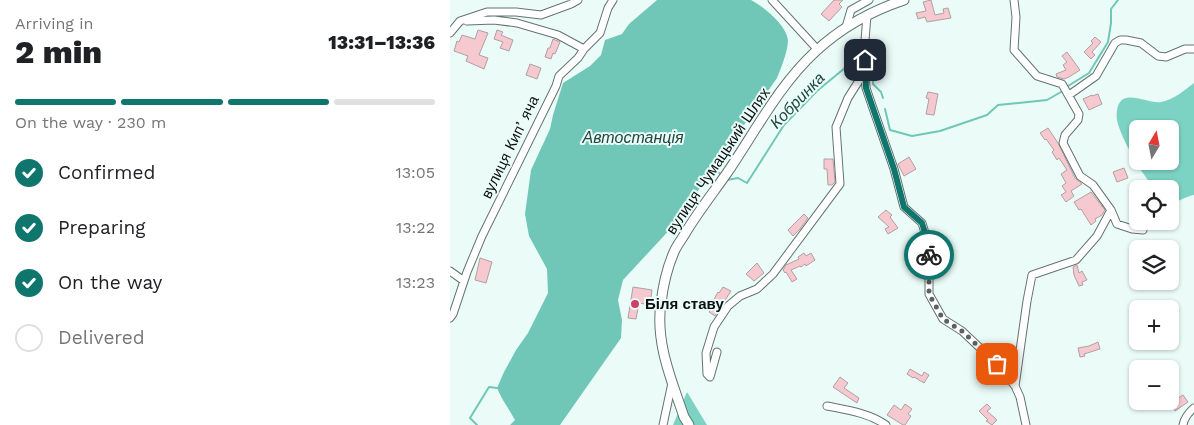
<!DOCTYPE html>
<meta charset="utf-8">
<style>
body{margin:0;font-family:"Work Sans",sans-serif;background:#f2f2f2;color:#202124;height:100vh;display:flex;flex-direction:column;font-size:19px;white-space:nowrap}
*{box-sizing:border-box;margin:0}
p{font-size:16px;color:#757577}
.icon{flex:none;width:28px;height:28px;fill:none;stroke:currentColor;stroke-width:2;stroke-linecap:round;stroke-linejoin:round}
.map{position:relative;flex:1;overflow:hidden}
.panel{display:flex;flex-direction:column;background:#fff;width:450px}
.panel>*{flex:none}
.needle{width:32px;rotate:10deg}
.fabs{position:absolute;left:679px;top:120px;display:grid;gap:10px}
.fabs a{display:grid;place-items:center;width:50px;height:50px;border-radius:8px;background:#fff;box-shadow:0 1px 4px #0004;font-size:25px}
.pin{position:absolute;display:grid;place-items:center;width:42px;height:42px;color:#fff;margin:-21px;border-radius:10px;box-shadow:0 2px 8px #0006}
.courier{position:absolute;display:grid;place-items:center;width:50px;height:50px;margin:-25px;border:4px solid #0f766e;border-radius:50%;background:#fff;color:#222;box-shadow:0 1px 6px #0007}
.overview em{font-style:normal;font-weight:800}
.overview div{display:flex;flex-direction:column-reverse}
.overview{display:flex;align-items:center;justify-content:space-between;height:85px;padding:0 15px}
h1{font-size:32px;font-weight:800;line-height:38px}
.bar{display:grid;grid-template-columns:repeat(4,1fr);gap:8px 5px;align-content:center;height:60px;padding:0 15px}
.bar i{height:6px;border-radius:4px;background:#e0e0e0}
.bar .on{background:#0f766e}
.bar p{grid-column:span 4}
ol{padding:0 15px;list-style:none}
li{display:flex;align-items:center;gap:15px;height:55px}
li p{margin-inline-start:auto}
li .icon{padding:5px;border-radius:50%;background:#0f766e;color:#fff;stroke-width:4}
li:last-child{color:#757577}
li i{width:28px;height:28px;border:2px solid #e0e0e0;border-radius:50%}
main{display:flex;flex:1;min-height:0}
.map>svg:first-child{display:block}
</style>
<main>
<section class="panel">
<div class="overview"><div><h1>2 min</h1><p>Arriving in</p></div><em>13:31–13:36</em></div>
<div class="bar"><i class="on"></i><i class="on"></i><i class="on"></i><i></i><p>On the way · 230 m</p></div>
<ol>
<li><svg class="icon" aria-label="check" viewBox="0 0 24 24"><path d="M5 12l5 5 9-10"/></svg>Confirmed<p>13:05</p></li>
<li><svg class="icon" aria-label="check" viewBox="0 0 24 24"><path d="M5 12l5 5 9-10"/></svg>Preparing<p>13:22</p></li>
<li><svg class="icon" aria-label="check" viewBox="0 0 24 24"><path d="M5 12l5 5 9-10"/></svg>On the way<p>13:23</p></li>
<li><i></i>Delivered</li>
</ol>
</section>
<div class="map">
<svg width="744" height="425" viewBox="0 0 744 425">
<rect width="100%" height="100%" fill="#ebfcf8"/>
<path fill="#7dd3c3" fill-rule="evenodd" d="M744,83V195C738,196 726,202 720,205V189C715,189 709,190 705,187C694,180 669,134 667,120C666,115 667,106 670,102C678,91 699,104 711,102C725,99 733,91 744,83ZM688,129H720V161H688Z
M237,392L257,425H223Z"/>
<path fill="#70c7b7" d="M207,0H301C314,7 336,25 338,40C338,51 331,68 327,78L224,225L173,280L168,300L172,320L171,338L110,425H60L65,420C59,409 52,400 47,388L54,372L66,350L78,333L98,293L97,269L79,236L75,214L81,170L100,129L103,115L113,83L140,66L151,55L155,40L172,34L179,24Z"/>
<g fill="none" stroke-linecap="round" stroke-linejoin="round">
<path stroke="#70c7b7" stroke-width="2" d="M618,86L639,73L658,42L661,23V9L668,0
M435,109L440,130L462,136L490,131L537,115L548,105L597,100L611,92
M264,169L272,175
M277,180L288,178L297,183L334,125L367,91L407,58L424,56L423,84L431,92L433,98
M27,425L20,418L39,387L47,388"/>
</g>
<path fill="#f6c8cf" stroke="#b0a0a2" d="M384,0H393L389,4L392,7L379,21L371,14Z
M481,0L485,15L494,13L493,9L498,8L501,18L477,22L475,17L468,19L466,13L476,11L473,2Z
M28,30L38,33L29,55L38,58L34,69L16,61L18,56L4,51L7,41L9,42L12,35L25,39Z
M47,30L53,32L51,35L63,40L59,51L50,48L53,42L44,39Z
M645,37L651,42L642,52L645,55L641,59L634,52L643,43L641,41Z
M103,39L110,42L105,54L103,53L101,59L95,57L98,48H100Z
M617,52L630,70L619,77L614,79L607,77L606,74L616,70L613,65L617,62L612,56Z
M80,64L91,68L87,79L76,75Z
M478,92L488,94L484,115L476,114L479,99L476,98Z
M648,94L652,104L639,110L633,99L642,95V96Z
M598,128L608,143L625,178L632,184L621,191L624,196L616,202L611,195L616,192L612,186L616,183L611,174L617,170L609,158L607,160L602,152L604,150L596,139L595,140L590,133Z
M459,157L466,169L454,176L448,164Z
M374,159H383L385,182L382,185H378L377,169H374Z
M674,168L678,178L667,182L663,172Z
M641,192L655,210L652,215L645,219L646,221L641,225L631,209L629,210L624,202Z
M436,210L442,215L440,217L448,228L438,234L435,229L439,227L428,217Z
M354,214L358,218L350,229L343,236L338,230Z
M354,253L356,256L361,253L365,260L356,266L355,264L351,267L350,266L341,270L347,279L342,282L336,272L335,273L333,270L336,265L349,259L348,257Z
M30,258L42,262L36,283L25,280Z
M307,263L314,273L304,281L296,274Z
M627,265L629,273L632,271L637,280L632,282L633,285L629,286L624,275L623,267Z
M183,287L202,290L200,305L189,303L186,319L178,318Z
M273,287L281,291L274,302L273,301L265,316L259,312L267,303L263,301L268,292L269,293Z
M648,342L650,349L634,354L635,356L630,357L628,348L639,346Z
M460,369L472,376L474,372L479,375L474,383L464,377L463,378L457,374Z
M390,377L398,383L394,388L409,398L407,403L383,387Z
M733,395L738,402L725,411L720,402L724,400V401Z
M455,404L462,409L458,414L461,416L455,425H453L437,415L444,405L451,410Z
M537,404L541,408L537,411L547,420L542,425L536,421L538,420L529,411Z"/>
<g fill="none" stroke-linecap="round" stroke-linejoin="round">
<defs>
<path id="minor" d="M322,0L367,49
M564,0L566,17L564,50L587,76L612,84L629,114L628,120L615,135L613,143L630,176L643,185L661,210L667,224L682,229L693,230
M417,15L414,53L416,88L444,169L454,207L472,223L479,246V294L493,319L512,331L547,364L565,386L570,397L576,425
M17,21L44,20L67,23L108,35L134,49
M396,27L401,10L419,0
M0,33L10,21L37,12H66L91,15L121,4L128,0
M619,95L646,76L665,43L670,40H676L691,43L708,56L716,57L735,49H744
M0,271L14,281
M0,318L3,314L17,272L32,236L106,86L109,76L128,58L134,49L150,33L158,8L163,0
M267,352L260,377L257,374L256,353L264,327L278,306L290,296L307,289L323,274L390,184L386,127L398,98L415,71
M565,386L577,301L582,275L626,260L647,236L661,210
M377,406C397,410 419,413 436,425
M213,425L222,383
M733,425C734,419 739,412 744,408"/>
<path id="major" d="M239,425L234,417C222,381 205,343 211,303C213,286 217,268 224,252C227,245 232,239 236,232C248,212 263,193 277,173C305,132 329,85 366,51C392,27 421,11 454,0"/>
</defs>
<use href="#minor" stroke="#64736f" stroke-width="9"/>
<use href="#major" stroke="#64736f" stroke-width="11"/>
<use href="#minor" stroke="#fff" stroke-width="7"/>
<use href="#major" stroke="#fff" stroke-width="9"/>
</g>
<g fill="none" stroke-linecap="round" stroke-linejoin="round">
<path stroke="#596361" stroke-width="5" stroke-dasharray="0 9" d="M479,255V294L493,319L512,331L547,364"/>
<path stroke="#0f766e" stroke-width="6" d="M415,60L416,88L444,169L454,207L472,223L479,246V255"/>
</g>
<circle fill="#d04166" stroke="#ebfcf8" stroke-width="2" cx="185" cy="304" r="5"/>
<g text-anchor="middle" stroke-width="4" stroke-linejoin="round" paint-order="stroke">
<g font-size="15" fill="#0a100f" stroke="#ebfcf8">
<text transform="translate(60 147) rotate(-64)" y="5">вулиця Кипʼяча</text>
<text transform="translate(268 161) rotate(-56)" y="5">вулиця Чумацький Шлях</text>
</g>
<g font-size="15" font-weight="bold" fill="#0a100f" stroke="#ebfcf8" text-anchor="start">
<text x="195" y="309">Біля ставу</text>
</g>
<g font-size="16" font-style="italic" fill="#204841" stroke="#ebfcf8">
<text transform="translate(347 100) rotate(-46)" y="6">Кобринка</text>
<text x="183" y="143">Автостанція</text>
</g>
</g>
</svg>
<div class="fabs">
<a><svg class="needle" viewBox="-14 -14 28 28"><path d="M0-13l5 13h-10z" fill="#e53935"/><path d="M0 13l5-13h-10z" fill="#757577"/></svg></a>
<a><svg class="icon" aria-label="locate" viewBox="0 0 24 24"><circle cx="12" cy="12" r="6"/><path d="M12 2v4M12 18v4M2 12h4M18 12h4"/></svg></a>
<a><svg class="icon" aria-label="layers" viewBox="0 0 24 24"><path d="M12 4l9 5-9 5-9-5zM3 14l9 5 9-5"/></svg></a>
<a>+</a>
<a>−</a>
</div>
<div class="pin" style="left:547px;top:364px;background:#ea580c"><svg class="icon" aria-label="bag" viewBox="0 0 24 24"><path d="M5 8h14l-1 12H6zM9 8a3 3 0 0 1 6 0"/></svg></div>
<div class="pin" style="left:415px;top:60px;background:#1f2937"><svg class="icon" aria-label="home" viewBox="0 0 24 24"><path d="M3 11l9-7 9 7M6 9v11h12V9"/></svg></div>
<div class="courier" style="left:479px;top:255px"><svg class="icon" aria-label="bike" viewBox="0 0 24 24"><circle cx="6" cy="16" r="4"/><circle cx="18" cy="16" r="4"/><path d="M6 16l4-8h5l3 8M10 8l3 8H6M13 5h3"/></svg></div>
</div>
</main>
